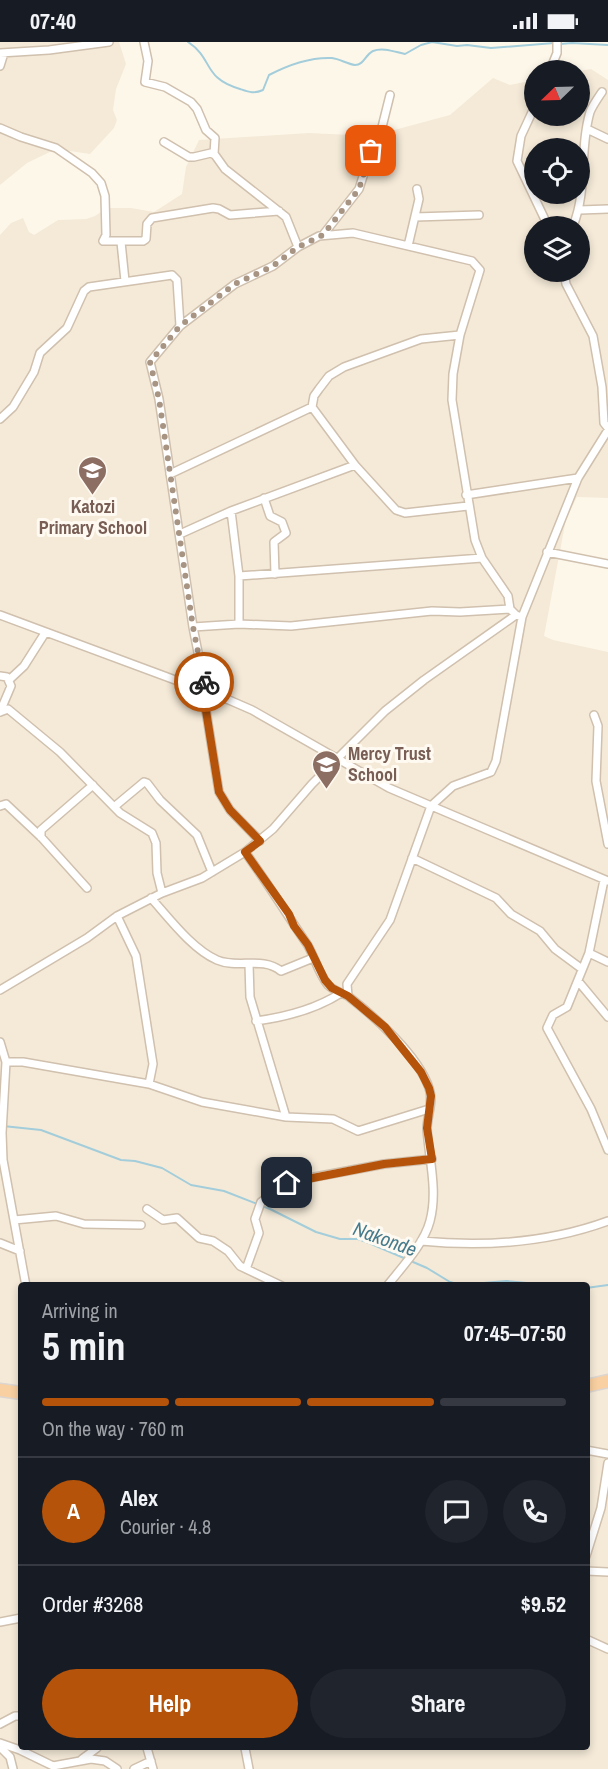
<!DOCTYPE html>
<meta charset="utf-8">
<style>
body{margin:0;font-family:"Archivo Narrow",sans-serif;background:#20242c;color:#f1f3f6;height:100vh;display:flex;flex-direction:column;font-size:22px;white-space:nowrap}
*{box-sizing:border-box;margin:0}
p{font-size:20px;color:#9ea1a6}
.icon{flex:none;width:33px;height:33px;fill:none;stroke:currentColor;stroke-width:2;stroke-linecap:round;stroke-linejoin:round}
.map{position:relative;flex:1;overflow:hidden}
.side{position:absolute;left:18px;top:1240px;width:572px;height:468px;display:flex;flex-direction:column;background:#171b24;border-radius:6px;box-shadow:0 3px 9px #0003}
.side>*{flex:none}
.needle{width:39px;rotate:247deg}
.controls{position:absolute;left:524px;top:18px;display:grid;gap:12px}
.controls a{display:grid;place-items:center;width:66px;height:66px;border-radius:50%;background:#171b24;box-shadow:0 3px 9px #0003;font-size:30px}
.pin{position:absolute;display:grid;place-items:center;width:51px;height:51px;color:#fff;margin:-26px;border-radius:12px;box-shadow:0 3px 9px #0006}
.courier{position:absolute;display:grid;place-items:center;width:60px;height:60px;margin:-30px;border:4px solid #b45309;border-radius:50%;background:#fff;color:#222;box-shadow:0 2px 8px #0007}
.headline em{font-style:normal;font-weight:700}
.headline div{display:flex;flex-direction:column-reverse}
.headline{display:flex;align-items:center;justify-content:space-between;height:102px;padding:0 24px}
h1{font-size:39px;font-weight:700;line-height:45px}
.bar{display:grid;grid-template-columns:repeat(4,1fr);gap:9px 6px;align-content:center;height:72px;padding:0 24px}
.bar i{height:8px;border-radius:4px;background:#363941}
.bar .active{background:#b45309}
.bar p{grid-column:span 4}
.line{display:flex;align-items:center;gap:15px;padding:0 24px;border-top:2px solid #363941}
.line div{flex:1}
.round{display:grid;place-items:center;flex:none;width:63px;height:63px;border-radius:32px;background:#20242c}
.cta{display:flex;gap:12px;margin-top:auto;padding:12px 24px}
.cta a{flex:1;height:69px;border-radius:36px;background:#b45309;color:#fff;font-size:24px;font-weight:700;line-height:69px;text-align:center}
.cta a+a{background:#20242c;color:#f1f3f6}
.status{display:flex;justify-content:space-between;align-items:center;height:42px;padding:0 30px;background:#171b24;direction:ltr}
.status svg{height:16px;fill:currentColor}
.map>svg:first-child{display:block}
</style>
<div class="status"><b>07:40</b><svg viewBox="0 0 49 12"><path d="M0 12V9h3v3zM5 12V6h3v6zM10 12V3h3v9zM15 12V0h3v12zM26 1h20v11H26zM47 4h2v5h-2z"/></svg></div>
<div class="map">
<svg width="608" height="1727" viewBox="0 0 608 1727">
<rect width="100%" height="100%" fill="#fdf7ea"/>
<path fill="#f5ead8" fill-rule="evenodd" d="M0,0H119L126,22L116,47L113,68L117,78L114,86L90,112L56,107L27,121L0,143Z
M591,27L608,38V456L577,455L566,477L544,594L553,598L608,610V1727H0V193L11,181L23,176L29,190L34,193L58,178L86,177L95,174L107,166H131L154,170L182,152L186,125L199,98L309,91L372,94L450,73L493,36L510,43L534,38V74H579V29ZM534,106H579V152H534ZM534,184H579V230H534ZM21,1244H586V1706H21Z"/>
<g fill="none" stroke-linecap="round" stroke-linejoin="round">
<path stroke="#a3cdda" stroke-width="2" d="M188,0C214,17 202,36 240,47C249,50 254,52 263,48L269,33C288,23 311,15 332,16C340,17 347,22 355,23C364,23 365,13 373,9C383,5 395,10 405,12L421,3L432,0L457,4L467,3L491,6L554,1
M560,2L572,1L608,3
M3,1084L41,1088L121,1118L135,1119L162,1126L191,1143L224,1149L270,1167L316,1190L340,1197H358L369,1201L427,1226L450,1240L461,1243L506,1239L560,1244
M586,1246L608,1243"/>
<defs>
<path id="minor" d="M144,0L148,19L145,40L165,45L191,60L197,67L206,88L215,96L214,112
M0,11L49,8L109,0
M0,24L4,11
M550,28L557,11V0
M534,66L521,94L517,119L548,184
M0,86L21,95L56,106L92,131L101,141L105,154L106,193L103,199H143L146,197L147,182L152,176L213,166L219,167L230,173L279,169
M587,87L608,97
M164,100L189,115H194L211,111L215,113L225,127L286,175L298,205
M580,168L608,167
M415,175L479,173
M573,184C588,147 579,108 590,70C593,63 598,56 602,50
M323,193L359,147L371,109L379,97L390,53
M121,200L125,239
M408,204L419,157L417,147
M564,230L566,242L593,294L602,345L604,381L608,386
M460,293L421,297L344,325L329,334L319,347L314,354L312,365L355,423L396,468L405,471L468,464
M0,377L13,365L34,330L40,311L67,286L84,249L89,245L172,233L177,238L180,284
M170,432L312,365
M466,453L578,436
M264,456L270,474L282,480L286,491L274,500L275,532
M231,469L239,534V582
M180,492L231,469L355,423
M547,510L608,522
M239,534L482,516
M0,573L229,658L252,668L389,746L608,839
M193,585L239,582L291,584L432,569L460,570L510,567
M0,634L7,635L11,644L0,670
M9,638L24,624L45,591
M203,650L219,750L230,768L260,799
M206,651L193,585L159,357L150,320L180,284L235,242L273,224L298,205L319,194L353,191L472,219L480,228L460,293L453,332L452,358L475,498L482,516L508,554L510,567L516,573L522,575
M0,670L8,667L60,710L120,771L152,791L156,801L157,831L162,851
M594,673L598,684L596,739L608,802
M0,764L6,762L41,795L87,846
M114,765L144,740L147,741L160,758L197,793L212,830
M41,795V788L93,743
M245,810C267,840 286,871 307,902C315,915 318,931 328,943C333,948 341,951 348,954
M412,816L496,856L511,872L540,889L555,907L582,927
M604,838L589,911L567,965L553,973L547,986L591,1067L608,1108
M151,856C169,876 192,907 217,918C238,927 262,914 281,929L313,916
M117,874L136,914L153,1022L149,1042
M589,911L608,920
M249,922L250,955L286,1075
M578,939L608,975
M0,948L87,896L117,874L162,851L202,836L245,810L273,787L312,742L385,669L424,638L516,573
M256,979C286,975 316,967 341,951
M0,1000L6,1020L2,1091L3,1118L26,1244
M6,1020H23L149,1042L202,1060L286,1075L333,1077L358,1089L429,1067
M147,1167L163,1178L177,1176L199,1196L213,1199L228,1209L240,1224L282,1244
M14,1178L56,1174L84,1182L141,1183
M421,1199C484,1205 548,1201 608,1179
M0,1201L20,1209
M246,1227L259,1191L255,1177L261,1160L288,1140L384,1122L432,1117
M387,1244C402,1225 424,1202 430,1179C438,1149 429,1117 427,1087C427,1074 434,1059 429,1046C418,1013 375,975 348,954L347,942L390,878L431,764L453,744L491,730L496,719L522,575L578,436L608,388
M586,1408L608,1412
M586,1514L601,1466L608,1421
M586,1529L608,1530
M0,1580L21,1576
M586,1597L608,1607
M0,1682L15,1674H21
M0,1701L20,1708L53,1724L91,1717L105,1719L117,1727
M0,1705L10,1715L13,1727
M147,1706L153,1727
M245,1706L249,1727
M82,1717L97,1706
M134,1727L151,1719"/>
<path id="trunk" d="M586,1344L608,1339
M0,1348L21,1351"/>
</defs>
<use href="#minor" stroke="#d0c0ae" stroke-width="10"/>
<use href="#trunk" stroke="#dcd5d0" stroke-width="15"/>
<use href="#minor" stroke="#fff" stroke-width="7"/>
<use href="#trunk" stroke="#f9d0a1" stroke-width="12"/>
</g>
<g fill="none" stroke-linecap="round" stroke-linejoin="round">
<path stroke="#a79483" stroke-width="6" stroke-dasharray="0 10.8" d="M204,640L193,585L159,357L150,320L180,284L235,242L273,224L298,205L323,193L359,147L371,109"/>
<path stroke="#b45309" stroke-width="8" d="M204,640L206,651L203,650L219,750L230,768L260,799L245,810L289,872L294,884L308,903L325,938L332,946L348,954L360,964L385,985L421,1030L429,1046L431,1054L427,1086L432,1117L384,1122L287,1141"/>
</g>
<defs>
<symbol id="school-pin" viewBox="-11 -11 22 30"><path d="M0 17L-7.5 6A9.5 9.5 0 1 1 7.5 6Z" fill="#8d6e63" stroke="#fffaf1"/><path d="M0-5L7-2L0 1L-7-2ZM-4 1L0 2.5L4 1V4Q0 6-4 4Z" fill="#fff"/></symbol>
</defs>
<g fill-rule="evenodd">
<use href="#school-pin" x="76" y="412" width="33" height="45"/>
<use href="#school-pin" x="310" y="706" width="33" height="45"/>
</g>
<g text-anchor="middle" stroke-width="6" stroke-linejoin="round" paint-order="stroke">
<g font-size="18" font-weight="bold" fill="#785e54" stroke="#fffaf1">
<text x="93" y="471">Katozi<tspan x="93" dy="21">Primary School</tspan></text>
<text x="348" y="718" text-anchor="start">Mercy Trust<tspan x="348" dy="21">School</tspan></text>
</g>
<g font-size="20" font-style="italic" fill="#457b8c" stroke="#fffaf1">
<text transform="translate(385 1197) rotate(20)" y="7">Nakonde</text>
</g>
</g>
</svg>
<div class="controls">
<a><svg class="needle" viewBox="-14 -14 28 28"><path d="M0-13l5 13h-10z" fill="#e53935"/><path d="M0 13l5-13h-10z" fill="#9ea1a6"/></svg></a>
<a><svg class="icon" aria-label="locate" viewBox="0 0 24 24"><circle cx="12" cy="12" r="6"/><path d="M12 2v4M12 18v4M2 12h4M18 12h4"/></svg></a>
<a><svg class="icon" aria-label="layers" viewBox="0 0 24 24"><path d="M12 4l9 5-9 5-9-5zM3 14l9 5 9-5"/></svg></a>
</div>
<div class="pin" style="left:371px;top:109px;background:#ea580c"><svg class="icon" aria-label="bag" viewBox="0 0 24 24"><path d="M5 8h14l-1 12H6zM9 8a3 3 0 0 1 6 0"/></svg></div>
<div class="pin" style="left:287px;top:1141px;background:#1f2937"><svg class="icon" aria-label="home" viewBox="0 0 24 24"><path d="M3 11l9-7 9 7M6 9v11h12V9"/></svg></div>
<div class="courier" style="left:204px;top:640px"><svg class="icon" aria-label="bike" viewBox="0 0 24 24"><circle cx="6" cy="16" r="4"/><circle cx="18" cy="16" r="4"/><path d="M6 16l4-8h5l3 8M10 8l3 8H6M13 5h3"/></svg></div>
<section class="side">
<div class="headline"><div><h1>5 min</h1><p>Arriving in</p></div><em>07:45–07:50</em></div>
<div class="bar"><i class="active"></i><i class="active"></i><i class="active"></i><i></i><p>On the way · 760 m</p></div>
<div class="line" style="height:108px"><b class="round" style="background:#b45309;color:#fff">A</b><div><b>Alex</b><p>Courier · 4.8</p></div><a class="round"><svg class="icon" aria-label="chat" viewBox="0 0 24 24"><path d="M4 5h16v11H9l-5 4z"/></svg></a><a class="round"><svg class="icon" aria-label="phone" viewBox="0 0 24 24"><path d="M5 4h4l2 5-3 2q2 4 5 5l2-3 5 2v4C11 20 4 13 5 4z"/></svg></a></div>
<div class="line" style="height:78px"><div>Order #3268</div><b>$9.52</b></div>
<div class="cta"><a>Help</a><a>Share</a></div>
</section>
</div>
